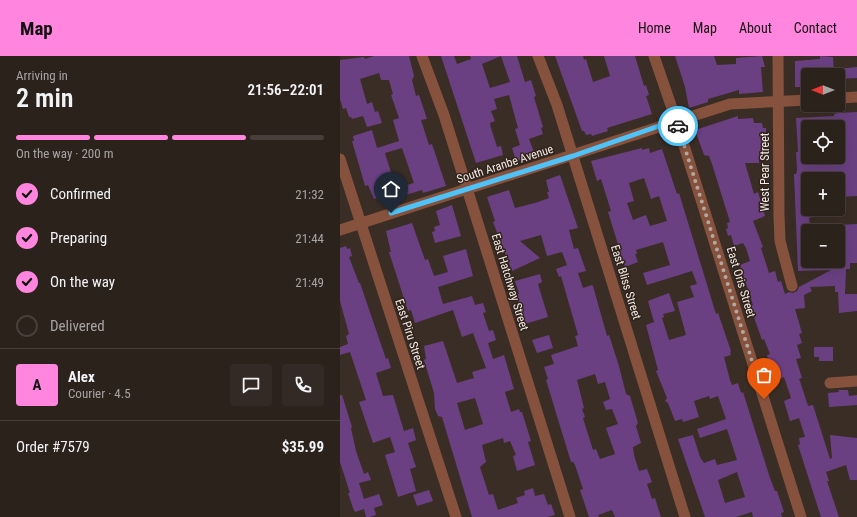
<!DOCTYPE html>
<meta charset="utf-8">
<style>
body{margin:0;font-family:"Roboto Condensed",sans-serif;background:#342a25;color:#f1f3f6;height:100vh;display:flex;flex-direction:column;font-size:15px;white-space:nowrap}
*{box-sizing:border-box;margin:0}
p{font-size:13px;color:#a6a4a3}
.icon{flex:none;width:22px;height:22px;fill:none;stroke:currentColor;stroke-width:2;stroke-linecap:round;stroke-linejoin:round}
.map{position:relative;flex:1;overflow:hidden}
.sheet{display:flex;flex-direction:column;background:#2c221c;width:340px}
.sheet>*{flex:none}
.needle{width:26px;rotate:270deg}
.fabs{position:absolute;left:461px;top:12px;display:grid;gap:8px}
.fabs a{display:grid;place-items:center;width:44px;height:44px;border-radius:4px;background:#2c221c;box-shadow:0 4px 16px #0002,0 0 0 1px #483f3b;font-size:20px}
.pin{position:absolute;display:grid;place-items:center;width:34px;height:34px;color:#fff;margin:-41px -17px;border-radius:50% 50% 50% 0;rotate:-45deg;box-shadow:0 0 4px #0007}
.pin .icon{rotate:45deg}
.courier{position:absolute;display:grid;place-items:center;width:40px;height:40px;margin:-20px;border:3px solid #4fc3f7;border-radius:50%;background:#fff;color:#222;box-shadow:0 1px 5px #0007}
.headline em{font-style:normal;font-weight:600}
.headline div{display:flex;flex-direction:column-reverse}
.headline{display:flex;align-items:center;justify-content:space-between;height:68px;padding:0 16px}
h1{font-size:26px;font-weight:600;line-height:30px}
.bar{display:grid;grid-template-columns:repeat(4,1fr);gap:6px 4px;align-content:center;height:48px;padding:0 16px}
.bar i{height:5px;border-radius:3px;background:#483f3b}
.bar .active{background:#ff85de}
.bar p{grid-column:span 4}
.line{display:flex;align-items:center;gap:10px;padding:0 16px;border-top:1px solid #483f3b}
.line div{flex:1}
.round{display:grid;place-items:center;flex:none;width:42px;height:42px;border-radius:4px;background:#342a25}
ol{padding:0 16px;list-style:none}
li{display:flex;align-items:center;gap:12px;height:44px}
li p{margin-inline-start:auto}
li .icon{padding:4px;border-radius:50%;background:#ff85de;color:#111;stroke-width:4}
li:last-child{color:#a6a4a3}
li i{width:22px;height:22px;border:2px solid #483f3b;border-radius:50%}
header{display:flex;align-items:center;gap:24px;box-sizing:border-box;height:56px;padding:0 20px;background:#ff85de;color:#111}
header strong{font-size:19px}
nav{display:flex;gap:22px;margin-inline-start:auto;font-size:14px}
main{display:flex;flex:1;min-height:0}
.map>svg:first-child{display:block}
</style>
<header>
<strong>Map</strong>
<nav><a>Home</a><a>Map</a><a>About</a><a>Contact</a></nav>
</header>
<main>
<section class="sheet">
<div class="headline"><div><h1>2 min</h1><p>Arriving in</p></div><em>21:56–22:01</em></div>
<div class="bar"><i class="active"></i><i class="active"></i><i class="active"></i><i></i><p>On the way · 200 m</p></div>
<ol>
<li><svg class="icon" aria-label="check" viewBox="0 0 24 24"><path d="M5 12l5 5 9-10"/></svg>Confirmed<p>21:32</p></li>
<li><svg class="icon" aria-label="check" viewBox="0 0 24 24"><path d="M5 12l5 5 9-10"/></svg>Preparing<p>21:44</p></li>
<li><svg class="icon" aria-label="check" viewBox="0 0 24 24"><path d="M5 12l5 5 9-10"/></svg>On the way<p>21:49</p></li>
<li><i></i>Delivered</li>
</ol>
<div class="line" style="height:72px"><b class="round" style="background:#ff85de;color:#111">A</b><div><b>Alex</b><p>Courier · 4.5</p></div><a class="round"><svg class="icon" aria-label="chat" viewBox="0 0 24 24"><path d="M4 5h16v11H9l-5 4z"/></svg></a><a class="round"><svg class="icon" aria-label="phone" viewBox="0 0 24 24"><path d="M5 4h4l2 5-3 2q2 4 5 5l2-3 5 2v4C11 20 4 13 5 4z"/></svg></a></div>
<div class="line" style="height:52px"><div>Order #7579</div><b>$35.99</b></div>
</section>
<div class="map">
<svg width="517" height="461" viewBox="0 0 517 461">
<rect width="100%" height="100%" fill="#3a2d25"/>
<path fill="#6a4082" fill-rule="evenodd" d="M34,0H69L74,20L72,24L76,40L79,39L87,63L81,64L89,89L92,88L106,130L83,137L82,134L59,141L56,132L74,127L62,92L45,97L57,136L34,143L28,129L25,130L12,85H14L13,80L32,74L37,92L59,85L53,64L59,62L51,39L53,38L49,24H41L39,17L20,23L27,48L32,46L35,56L38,55L42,67L27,71L23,60L12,63L11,61H9L6,52L3,53L0,43V4L24,1L25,3Z
M101,0H114L117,8L131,3L130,0H177L185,26L191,24L196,40L194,41L203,71L201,72L203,78L189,83L195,99L176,105L172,92L180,89L175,73L178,72L169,39L154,43L157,53L151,55L155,65L150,67L151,72L157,91L161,90L163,99L136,107ZM161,0L170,26L150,32L142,8Z
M215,0H243L244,4L246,3L253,26L270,20L264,0H295L304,30L306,29L309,39L306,40L312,58L267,72L268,75L252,80L251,78L246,79L244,75H242Z
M335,0H374L377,9L396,8V2L422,0L425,11H421L423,36L399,38V34L368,43V46L349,52L345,31Z
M480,0L493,1L494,19H468V31H455V5L480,3Z
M517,11V22L498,23V13Z
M517,56V140L498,141V123H495V120L468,123V153H472V161L469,162L471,175H468V205H498V169L517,168V207H510V213H506L505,238H517V255L499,257L498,236H495V230L470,231L472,235L464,239L465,252L455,253L462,277L459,278L462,287L457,289L461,302L456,303L462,322L459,323L460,325L468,350L473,349L490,403L492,402L490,379L517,382V424H510L506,409L486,416L489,425H487L499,461H481L458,389L460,388L459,382L465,381L459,362L450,365L444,345L451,342L444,321L437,324L432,310H430L427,299L430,298L424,283L422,284L410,250L413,249L400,209L410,205L406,192L403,187L394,190L391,179L388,180L386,173L388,172L387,167L390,166L372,108L369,100L364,99L355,74L398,60V63L413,62L414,67H422L423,72H426V95H423V102H419V107H405L414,138L418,136L425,160L413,165L423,191L421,192L429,217L435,215L438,226L441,225L445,238L449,236L453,237L457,235L459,231L491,214L458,215L454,118H456L457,114L456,96H458L456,62L494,60V58L498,57ZM495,68V71H498V101H468V71H473V69Z
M302,92V94L309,92L310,97L322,93L337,138L339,137L376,258L378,257L391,295L390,296L391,299L384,301L390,324L392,329L398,327L401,337L403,336L430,422L435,435H437L444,456L441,457L442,461H413L412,456L396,461H365L338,383L353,379L360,401L364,407L375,403L377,409L397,404L387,373L360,382L357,373L386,363L378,340L370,343L369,340L354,345L359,361L343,366L342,363L335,365L328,347L325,345L327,342L316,315L318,314L306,269L314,266L308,245L329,237L335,255L323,258L324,261L322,262L329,284L346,279L337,246L354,241L350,230L357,228L352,215L307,229L303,217L330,209L323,186L296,194L297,198H295L298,206L285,211L268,156L271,155L261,123L257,125L251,105ZM304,122L311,143L319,140L327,165L310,170L306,159L293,164L287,147L294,145L289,127ZM397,416L405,441L385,447L378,424Z
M220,119L238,172L229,174L234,193L238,192L246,215L238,217L243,232L252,229L253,230L267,280L269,279L279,310L286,338L290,340L298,367L296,370L301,387L293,391L294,399L299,415L307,413L312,426L307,428L312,443L315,442L321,461H275L272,454L258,459L259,461H249L240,434L243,433L235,409L233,406H231L206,324L208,323L204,311L214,308L211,299L238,290L235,280L238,279L221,220L219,221L216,213L227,209L222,196L207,200L201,179L180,185L200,202L172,215L153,166L155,165L147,141L169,134L175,152L195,147L209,142L207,136H209L206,124ZM255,318L258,328L265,326L270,343L263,346L266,354L272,353L278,368L266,372L275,398L260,403L256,393L253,394L243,362L245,361L242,353L244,352L237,324Z
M112,149L121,180L95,187L92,176L95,175L94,171L100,169L96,155Z
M72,167L85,204L88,203L94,220L108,216L103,200L126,193L133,220L98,231L103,248L132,240L135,249L143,247L146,256L143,257L149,275L153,274L156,284L148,287L153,303L164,299L174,333L165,336L171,356L179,353L180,356H182L191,385L188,386L195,409L177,415L173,400L176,399L170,385L164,387L163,382L142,389L146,406L140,411L149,439L153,438L158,454L178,447L176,442L185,439L184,435L193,432L195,440L204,438L208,449L211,448L215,459L207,461H132L102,361L98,360L95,353L94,337L84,304L86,303L84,290L103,285L117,327L134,322L132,316L146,312L133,277L122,281L113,254L75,267L71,254L68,255L49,196H51L46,175ZM135,342L143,368L125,374L117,347Z
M6,190L7,193L10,192L12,200L9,201L19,227H20L46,303L48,302L51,312L36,317L43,340L53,339L64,375L73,372L76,384L68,387L76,411L70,413L76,435L58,441L45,399L55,396L50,381L33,387L19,346L26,344L10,296L0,299V291L8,288L6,280L9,278L0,245V192Z
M200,218L202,226L198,228L208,261L185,268L177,240L179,237L175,225Z
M209,279L213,292L197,297L192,284Z
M474,291H493V305H479V301H474Z
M498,334H508L509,340L517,339V349L489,351L488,337L499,336Z
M0,339H2L12,371L11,372L16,395L24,418L28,416L31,424L19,427L24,443L39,438L43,449L34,452L36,459L30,461H26L24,453L15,456L13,452L8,437H10L9,434L0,406Z
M89,434L93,445L77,450L73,439Z"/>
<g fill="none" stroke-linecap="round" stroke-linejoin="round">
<path stroke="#87523d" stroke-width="11" d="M82,0L104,59L230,461
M198,0L217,49L345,461
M314,0L336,64L461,461
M438,0L439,160L440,185L452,230
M498,42L517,41
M0,103L116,461
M0,174L390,48L468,44
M490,327L517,325"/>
</g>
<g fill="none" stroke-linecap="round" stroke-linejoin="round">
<path stroke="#b2a8a2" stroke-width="4" stroke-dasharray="0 7.2" d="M338,70L424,343"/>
<path stroke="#4fc3f7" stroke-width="5" d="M51,157L233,100L336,64L338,70"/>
</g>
<g text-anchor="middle" stroke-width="3" stroke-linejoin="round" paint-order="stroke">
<g font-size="12" fill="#f3eae5" stroke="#30231b">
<text transform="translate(165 108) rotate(-18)" y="4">South Aranbe Avenue</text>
<text transform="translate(425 116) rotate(-90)" y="4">West Pear Street</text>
<text transform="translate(170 226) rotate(73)" y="4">East Hatchway Street</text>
<text transform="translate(286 226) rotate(73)" y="4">East Bliss Street</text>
<text transform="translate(401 226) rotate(73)" y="4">East Oris Street</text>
<text transform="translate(70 278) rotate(72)" y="4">East Piru Street</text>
</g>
</g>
</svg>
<div class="fabs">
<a><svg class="needle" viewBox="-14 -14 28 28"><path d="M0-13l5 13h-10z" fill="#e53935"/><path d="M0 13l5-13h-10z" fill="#a6a4a3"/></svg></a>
<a><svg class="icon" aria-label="locate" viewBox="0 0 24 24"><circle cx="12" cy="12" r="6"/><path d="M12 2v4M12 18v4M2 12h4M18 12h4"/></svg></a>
<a>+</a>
<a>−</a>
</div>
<div class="pin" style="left:424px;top:343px;background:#ea580c"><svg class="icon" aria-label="bag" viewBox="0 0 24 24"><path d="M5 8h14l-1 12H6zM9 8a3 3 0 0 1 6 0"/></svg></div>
<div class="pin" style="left:51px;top:157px;background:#1f2937"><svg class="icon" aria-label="home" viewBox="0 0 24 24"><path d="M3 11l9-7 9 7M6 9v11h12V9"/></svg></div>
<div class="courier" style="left:338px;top:70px"><svg class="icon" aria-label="car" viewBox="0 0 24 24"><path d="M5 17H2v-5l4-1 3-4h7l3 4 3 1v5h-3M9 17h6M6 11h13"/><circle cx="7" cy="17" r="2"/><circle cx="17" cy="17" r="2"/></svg></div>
</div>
</main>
